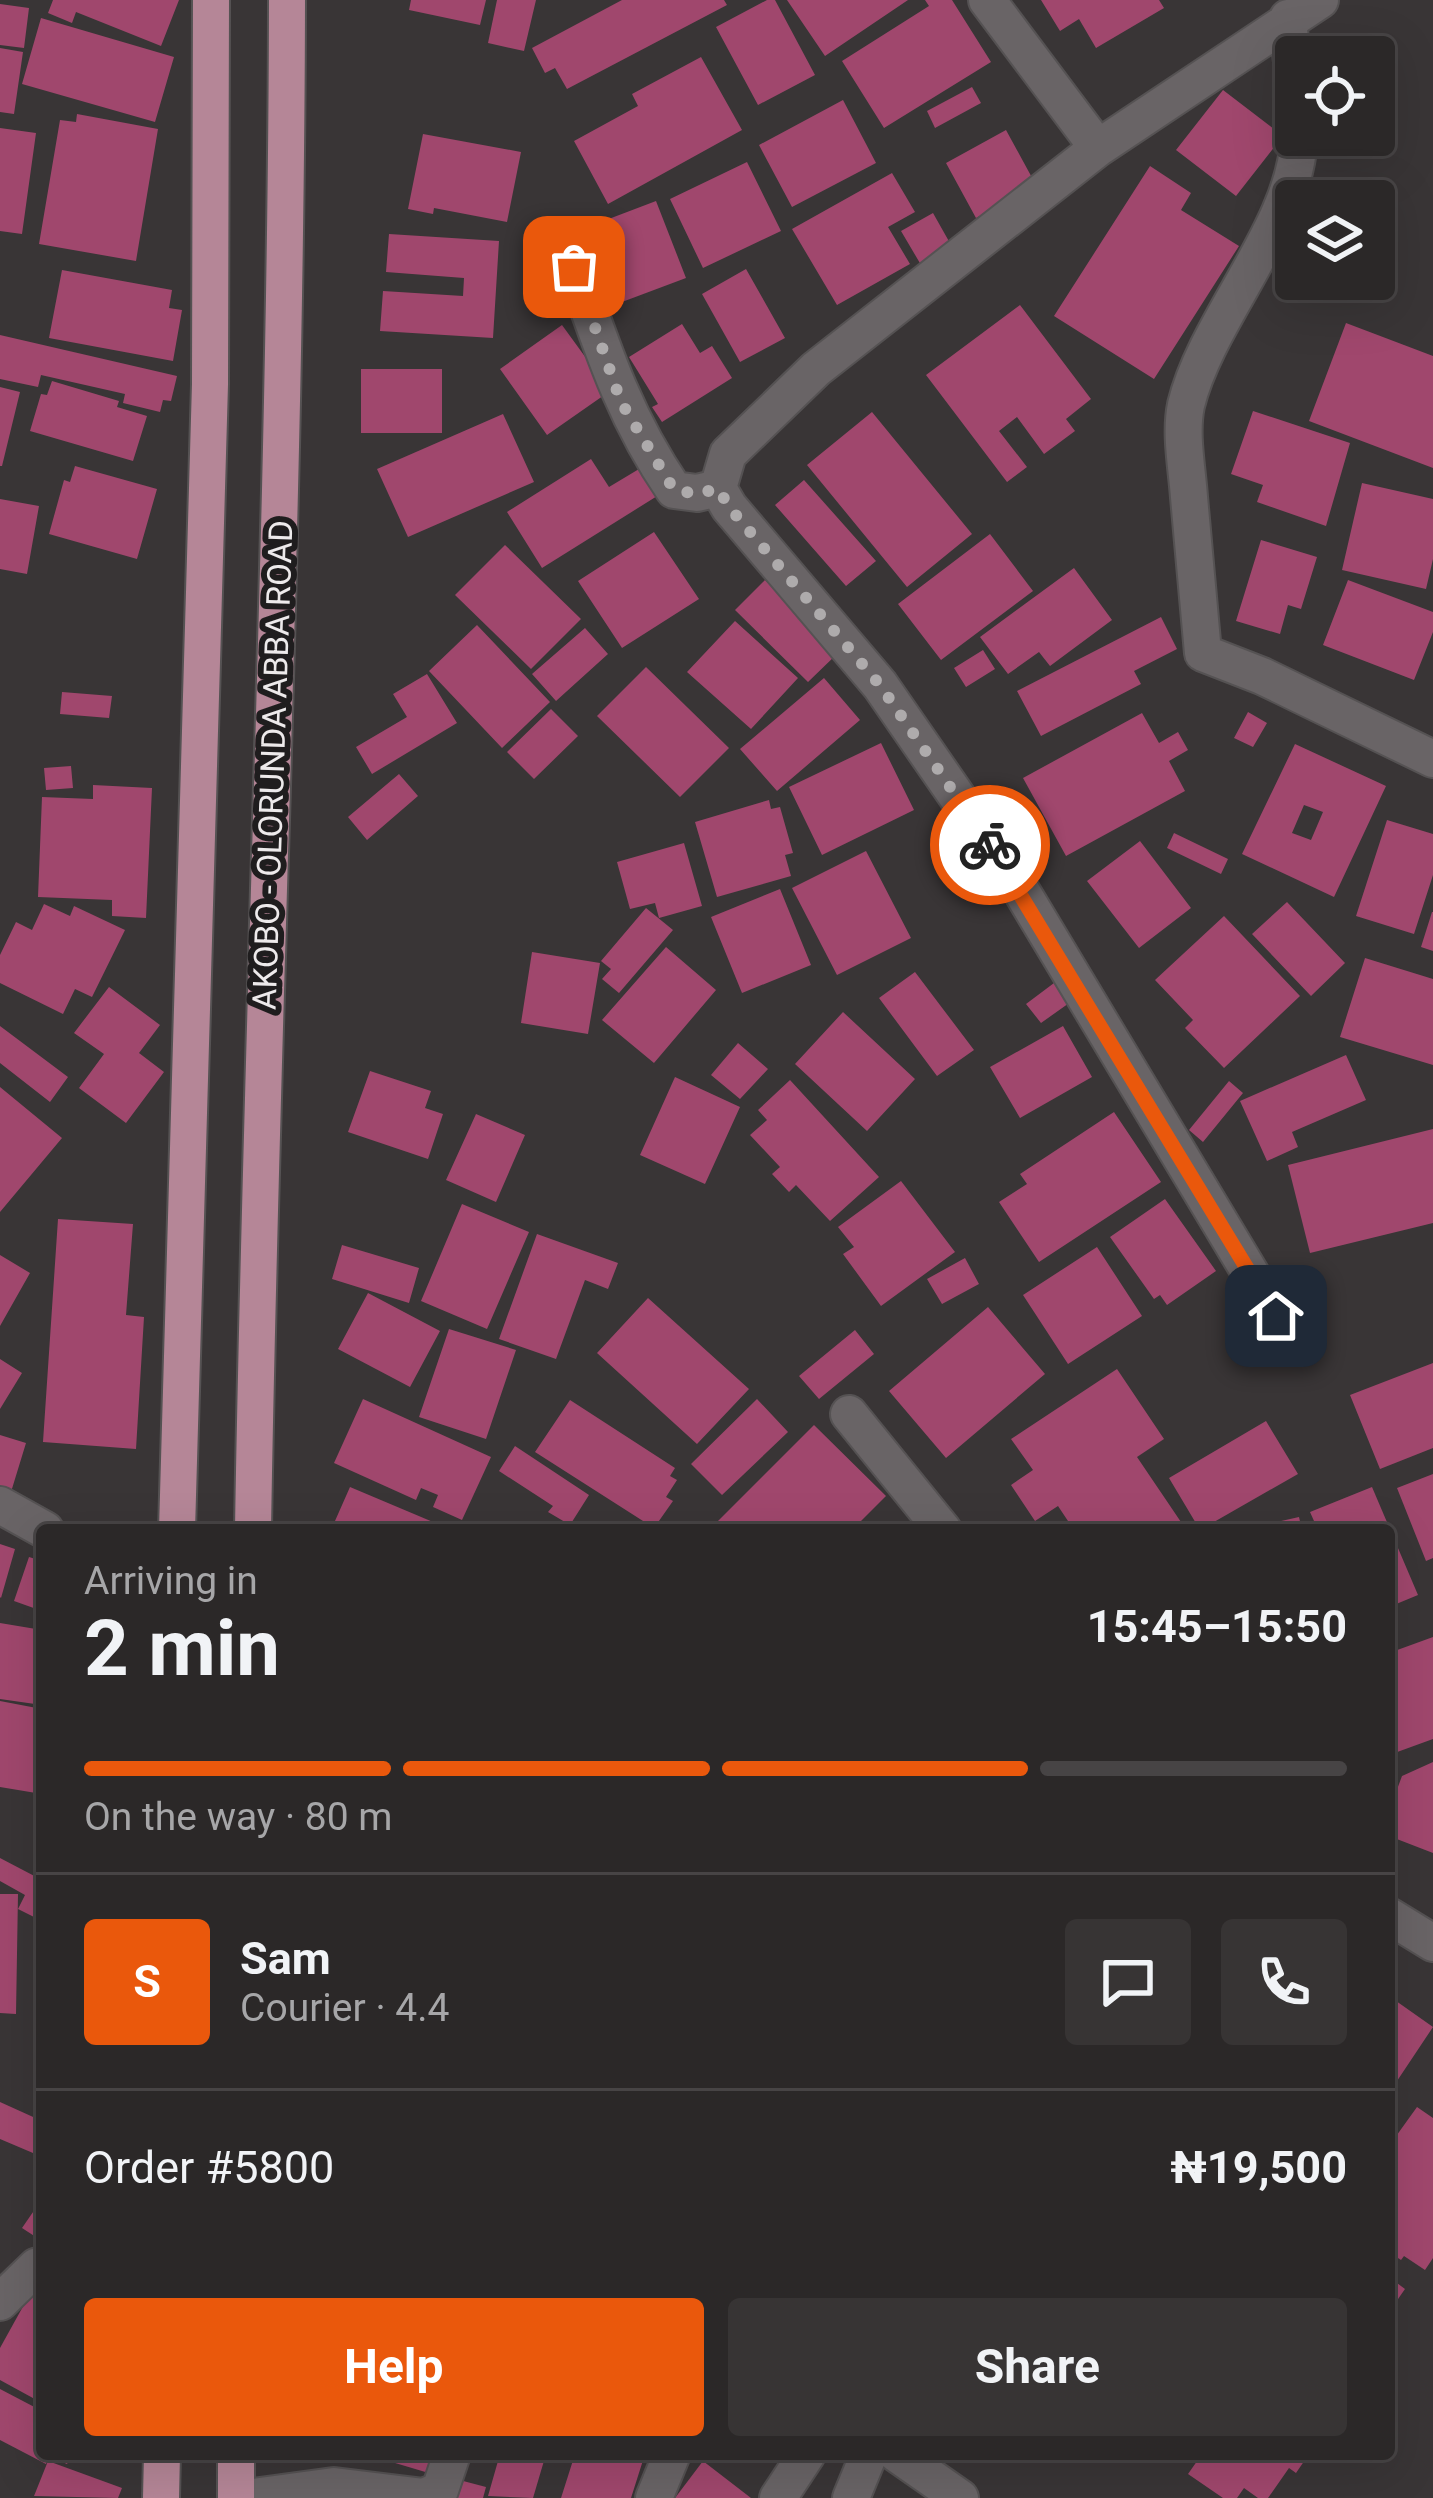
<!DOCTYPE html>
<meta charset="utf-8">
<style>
body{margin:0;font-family:Roboto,sans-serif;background:#373434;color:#f1f3f6;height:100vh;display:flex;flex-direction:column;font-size:45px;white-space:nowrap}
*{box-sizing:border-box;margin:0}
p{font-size:39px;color:#a6a6a8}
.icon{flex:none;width:66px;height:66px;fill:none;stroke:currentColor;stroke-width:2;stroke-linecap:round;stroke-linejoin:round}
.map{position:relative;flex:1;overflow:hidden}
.panel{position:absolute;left:36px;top:1524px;width:1359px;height:936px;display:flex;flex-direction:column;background:#2b2828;border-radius:12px;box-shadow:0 12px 48px #0002,0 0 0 3px #474445}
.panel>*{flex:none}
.buttons{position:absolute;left:1275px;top:36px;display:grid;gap:24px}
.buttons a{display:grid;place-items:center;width:120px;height:120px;border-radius:12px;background:#2b2828;box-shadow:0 12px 48px #0002,0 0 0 3px #474445;font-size:60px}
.pin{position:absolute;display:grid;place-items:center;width:102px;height:102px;color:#fff;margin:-51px;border-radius:24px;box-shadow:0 6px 18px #0006}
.courier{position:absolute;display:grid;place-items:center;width:120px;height:120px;margin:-60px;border:9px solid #ea580c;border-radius:50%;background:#fff;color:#222;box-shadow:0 3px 15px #0007}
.head em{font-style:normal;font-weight:700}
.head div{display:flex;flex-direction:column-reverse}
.head{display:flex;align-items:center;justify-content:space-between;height:204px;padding:0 48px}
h1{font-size:78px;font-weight:700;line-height:90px}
.bar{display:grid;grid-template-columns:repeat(4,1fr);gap:18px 12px;align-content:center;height:144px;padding:0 48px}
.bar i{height:15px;border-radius:9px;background:#474445}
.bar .current{background:#ea580c}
.bar p{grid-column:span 4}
.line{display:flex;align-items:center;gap:30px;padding:0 48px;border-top:3px solid #474445}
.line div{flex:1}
.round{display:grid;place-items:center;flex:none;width:126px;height:126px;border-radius:12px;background:#373434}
.cta{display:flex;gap:24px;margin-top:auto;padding:24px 48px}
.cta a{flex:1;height:138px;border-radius:12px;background:#ea580c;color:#fff;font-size:48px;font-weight:700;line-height:138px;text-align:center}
.cta a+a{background:#373434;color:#f1f3f6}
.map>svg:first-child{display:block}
</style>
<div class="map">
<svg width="1433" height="2498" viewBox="0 0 1433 2498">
<rect width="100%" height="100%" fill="#393536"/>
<path fill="#a0476d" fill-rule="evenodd" d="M53,0H179L161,46L76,12L72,23L48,13Z
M411,0H486L480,25L409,10Z
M497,0H536L524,51L488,43Z
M622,0H724L727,5L567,89L555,68L545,73L532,48Z
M767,0H775L815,75L758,105L716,27Z
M787,0H908L825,56Z
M925,0H952L991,62L884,128L842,61L929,6Z
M1041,0H1159L1164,8L1096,48L1079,19L1060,31Z
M0,4L29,8L24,48L0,45Z
M41,18L174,57L155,122L22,84Z
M0,48L23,52L14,114L0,112Z
M701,57L742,130L608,204L574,141L638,106L632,94Z
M972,87L981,103L935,128L927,111Z
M1223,90L1283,136L1236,196L1176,150Z
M843,100L876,163L792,207L759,145Z
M77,114L158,129L136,261L39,244L60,120L76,122Z
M0,128L36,133L22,234L0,231Z
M1006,130L1036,185L976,218L946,163Z
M423,134L521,152L507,222L434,208L433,214L408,209Z
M747,162L781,231L703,268L670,199Z
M1150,166L1191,193L1181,210L1239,246L1154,379L1054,316Z
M892,173L915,212L888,227L910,264L837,305L792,229Z
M656,201L686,278L614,305L585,228Z
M933,213L955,252L924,270L901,231Z
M389,234L499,241L493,338L380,331L383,291L463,296L464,278L386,272Z
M746,269L785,338L740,362L702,294Z
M62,270L172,290L169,308L182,310L173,361L49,338Z
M1020,305L1091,399L1066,419L1075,431L1044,454L1017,417L999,431L1027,467L1007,482L926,375Z
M1346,323L1433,356V468L1309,421Z
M682,324L700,353L712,346L732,378L662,422L652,407L658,404L629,357Z
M562,325L610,391L547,435L500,369Z
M0,335L177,376L171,401L163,400L160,412L123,403L125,394L41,375L38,387L0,379Z
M361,369H442V433H361Z
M52,381L119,401L117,407L147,416L133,461L30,431L41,394L47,395Z
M0,387L20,392L2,466H0Z
M1253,411L1350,443L1326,526L1257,502L1263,485L1231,474Z
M872,412L972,534L907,587L807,465Z
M503,414L534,482L408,537L377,469Z
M591,459L609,487L644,466L662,493L542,568L507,512Z
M75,466L157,489L137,559L49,534L64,480L70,482Z
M804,480L876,561L846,586L775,505Z
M1362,483L1433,499V559L1426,589L1342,570Z
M0,499L39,506L27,574L0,569Z
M654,532L699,599L622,648L578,581Z
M990,534L1033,591L941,660L898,604Z
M1261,540L1317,557L1301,609L1288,605L1280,634L1236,621Z
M505,545L581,619L531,669L455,595Z
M1074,568L1112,620L1050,666L1039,652L1008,674L980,637Z
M765,580L838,653L808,682L735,610Z
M1348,580L1433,612V632L1414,680L1323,645Z
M1161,617L1177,649L1134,671L1141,684L1041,736L1017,691Z
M735,621L798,678L751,729L687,672Z
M477,625L550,702L502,748L429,671Z
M585,628L608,654L556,701L532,674Z
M983,650L995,669L966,687L954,668Z
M646,667L729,748L680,797L597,716Z
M427,674L457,723L372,774L356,747L407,717L393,694Z
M824,678L860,720L777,791L740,749Z
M62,692L112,696L109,718L60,714Z
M551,709L578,736L534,779L507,752Z
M1248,712L1267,723L1253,747L1234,738Z
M1142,713L1159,743L1178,732L1188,750L1169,761L1185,791L1066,856L1023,778Z
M881,743L914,810L822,855L789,787Z
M1295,744L1386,786L1334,897L1242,854ZM1304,805L1323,812L1311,840L1292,833Z
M71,766L73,788L46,790L44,768Z
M399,774L418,796L367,840L348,817Z
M93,785L152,788L146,918L112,916V900L38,897L42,797L93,799Z
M769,800L771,809L780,807L793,853L785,855L791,876L717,897L695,822Z
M1387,820L1433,834V875L1414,934L1356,916Z
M1174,833L1228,859L1221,874L1167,848Z
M1140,841L1191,908L1139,948L1087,881Z
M684,843L702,906L659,918L655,903L630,909L617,862Z
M866,851L911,938L837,975L792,888Z
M780,889L811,965L742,993L711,917Z
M1287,902L1345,963L1311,996L1252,934Z
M44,904L70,916L74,906L125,930L92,997L75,989L63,1014L0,983V955L16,922L32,930Z
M646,908L673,930L619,993L602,979L611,969L601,961Z
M1432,912H1433V951L1421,947Z
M1224,916L1300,996L1224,1068L1185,1028L1193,1020L1155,980Z
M666,947L716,990L654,1063L602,1020Z
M532,952L600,963L588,1034L521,1023Z
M1365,958L1433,979V1065L1340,1037Z
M915,972L974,1050L937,1076L879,998Z
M1058,980L1072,1001L1041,1023L1026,1004Z
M109,987L160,1025L139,1053L164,1072L126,1123L79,1088L104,1054L74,1033Z
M843,1012L915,1079L867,1131L795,1064Z
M0,1026L68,1077L50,1102L0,1063Z
M1063,1026L1092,1077L1020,1118L990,1067Z
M738,1043L768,1069L740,1099L711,1075Z
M1346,1055L1366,1100L1292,1132L1298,1147L1267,1161L1240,1101Z
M370,1071L431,1091L425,1108L443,1114L428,1159L348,1132Z
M675,1077L740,1107L705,1184L640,1155Z
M790,1080L879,1177L830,1221L796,1185L789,1192L772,1174L780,1167L750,1135L767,1120L758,1110Z
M1229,1081L1243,1093L1203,1142L1189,1130Z
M0,1087L62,1138L0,1212Z
M1114,1112L1161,1182L1039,1262L999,1202L1027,1184L1020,1174Z
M476,1114L525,1135L496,1202L446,1180Z
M1433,1129V1223L1310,1253L1288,1165Z
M901,1181L955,1252L881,1306L843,1254L854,1247L838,1227Z
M1165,1199L1216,1271L1167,1305L1160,1295L1154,1299L1110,1237Z
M462,1204L529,1232L487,1329L421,1301Z
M58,1219L133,1224L126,1315L144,1317L136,1449L43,1442Z
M537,1234L618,1263L608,1289L585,1280L556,1359L499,1339Z
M342,1245L419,1268L409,1303L332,1279Z
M1097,1247L1142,1316L1068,1364L1023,1295Z
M0,1255L30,1273L0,1326Z
M965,1258L979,1284L942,1304L927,1279Z
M368,1293L440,1331L410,1387L338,1349Z
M648,1298L749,1389L697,1444L597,1353Z
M988,1307L1045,1374L946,1458L889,1391Z
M449,1329L516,1350L486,1439L419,1417Z
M855,1330L874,1354L819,1399L799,1376Z
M0,1359L22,1373L0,1409Z
M1433,1363V1448L1380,1469L1350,1395Z
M1117,1369L1164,1439L1137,1457L1183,1525L1175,1530H1074L1058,1506L1035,1521L1011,1485L1033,1470L1011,1439Z
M363,1399L491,1457L462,1520L433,1507L438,1495L421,1488L416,1500L334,1463Z
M757,1399L788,1432L722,1495L691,1464Z
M570,1400L675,1468L670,1476L677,1480L666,1497L673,1501L654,1528L535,1452Z
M1266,1421L1298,1474L1200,1530L1169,1478Z
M814,1425L886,1496L852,1530H717L713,1526Z
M0,1435L26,1443L11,1492L0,1489Z
M515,1446L589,1495L570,1525L548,1512L553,1506L499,1471Z
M1433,1474V1558L1426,1561L1397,1488Z
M350,1487L452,1530H331Z
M1372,1487L1418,1595L1389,1607V1530H1318L1310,1512Z
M1299,1517L1302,1530H1250V1528Z
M0,1544L15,1549L1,1598L0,1597Z
M29,1557L42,1561V1611L14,1601Z
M0,1623L42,1630V1705L0,1699Z
M1433,1637V1739L1389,1755V1653Z
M0,1701L42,1709V1794L0,1787Z
M1433,1762V1853L1389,1836V1811L1402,1776Z
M0,1858L42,1880V1921L18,1909L25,1895L0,1881Z
M0,1894H18L16,2014L0,2013Z
M1389,1996L1433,2027L1389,2093Z
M0,2102L42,2121V2133L33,2153L0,2139Z
M1417,2107L1433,2118V2258L1425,2270L1404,2256L1401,2260L1389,2252V2146Z
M42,2199V2241L22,2228Z
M1389,2277L1405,2289L1389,2312Z
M36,2283L42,2286V2403L0,2380V2348Z
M0,2389L42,2411V2454H72L67,2464L49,2456L46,2464L0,2440Z
M365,2454H437L432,2474Z
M500,2454H546L533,2498L488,2496Z
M575,2454H645L631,2498H561Z
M1202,2454H1309L1296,2473L1289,2468L1268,2498H1258L1244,2488L1237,2498H1223L1188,2474Z
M48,2461L122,2488L118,2498L34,2496Z
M703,2461L751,2498H675Z
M448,2477L486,2487L483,2498H443Z"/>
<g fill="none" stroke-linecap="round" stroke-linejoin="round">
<defs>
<path id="minor" d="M987,0L1098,148
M1288,18L1296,106
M1299,135C1298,224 1207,318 1186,405C1180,434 1187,468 1189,497C1194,549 1198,601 1203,653L1262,676L1433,759
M574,267C602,348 625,419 674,490L697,493L718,488
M1276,1316L1016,882L880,685L729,507L718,488L728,454L816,369L1098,148L1320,0
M849,1414L943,1530
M0,1505L45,1530
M1389,1916L1433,1943
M0,2302L36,2267L42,2269
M897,2454L960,2498
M247,2498L334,2486L424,2497L440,2490L452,2454
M654,2498L672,2454
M778,2498L807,2454
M851,2498L869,2454"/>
<path id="major" d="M177,1530L210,384L211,0
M253,1530C261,1020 286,510 287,0
M236,2454V2498
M161,2498L162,2454"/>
</defs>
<use href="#minor" stroke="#555253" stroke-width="40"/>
<use href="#major" stroke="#555253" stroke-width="40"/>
<use href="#minor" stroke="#696466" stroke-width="36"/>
<use href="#major" stroke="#b58697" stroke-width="36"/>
</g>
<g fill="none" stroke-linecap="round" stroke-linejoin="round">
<path stroke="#aeabac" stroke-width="12" stroke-dasharray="0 21.6" d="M574,267L621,402L674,490L698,494L718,488L729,507L880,685L990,845"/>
<path stroke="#ea580c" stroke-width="15" d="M990,845L1276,1316"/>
</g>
<g text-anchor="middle" stroke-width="12" stroke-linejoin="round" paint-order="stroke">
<g font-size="33" fill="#edeaeb" stroke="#1f1d1e">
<text transform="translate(272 765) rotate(-88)" y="12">AKOBO - OLORUNDA ABBA ROAD</text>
</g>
</g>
</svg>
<div class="buttons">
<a><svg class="icon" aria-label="locate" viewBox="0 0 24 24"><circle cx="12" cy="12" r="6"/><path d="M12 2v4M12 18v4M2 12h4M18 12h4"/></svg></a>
<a><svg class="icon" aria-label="layers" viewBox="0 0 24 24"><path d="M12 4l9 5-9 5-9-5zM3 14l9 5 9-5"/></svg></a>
</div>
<div class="pin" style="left:574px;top:267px;background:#ea580c"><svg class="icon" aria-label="bag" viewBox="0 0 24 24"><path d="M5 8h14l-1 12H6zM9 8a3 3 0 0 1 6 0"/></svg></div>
<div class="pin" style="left:1276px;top:1316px;background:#1f2937"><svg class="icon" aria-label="home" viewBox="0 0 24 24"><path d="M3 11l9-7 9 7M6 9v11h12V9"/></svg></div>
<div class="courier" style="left:990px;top:845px"><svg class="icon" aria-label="bike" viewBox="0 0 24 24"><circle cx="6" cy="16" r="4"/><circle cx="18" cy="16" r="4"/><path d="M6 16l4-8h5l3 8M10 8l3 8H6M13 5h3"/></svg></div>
<section class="panel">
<div class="head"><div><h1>2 min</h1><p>Arriving in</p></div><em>15:45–15:50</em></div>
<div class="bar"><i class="current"></i><i class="current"></i><i class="current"></i><i></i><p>On the way · 80 m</p></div>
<div class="line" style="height:216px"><b class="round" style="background:#ea580c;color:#fff">S</b><div><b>Sam</b><p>Courier · 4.4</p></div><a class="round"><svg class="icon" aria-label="chat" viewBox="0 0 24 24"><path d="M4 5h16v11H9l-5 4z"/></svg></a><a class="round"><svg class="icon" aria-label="phone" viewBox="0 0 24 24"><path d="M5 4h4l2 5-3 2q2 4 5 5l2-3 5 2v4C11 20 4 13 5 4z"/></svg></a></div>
<div class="line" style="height:156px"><div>Order #5800</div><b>₦19,500</b></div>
<div class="cta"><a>Help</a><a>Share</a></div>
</section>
</div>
